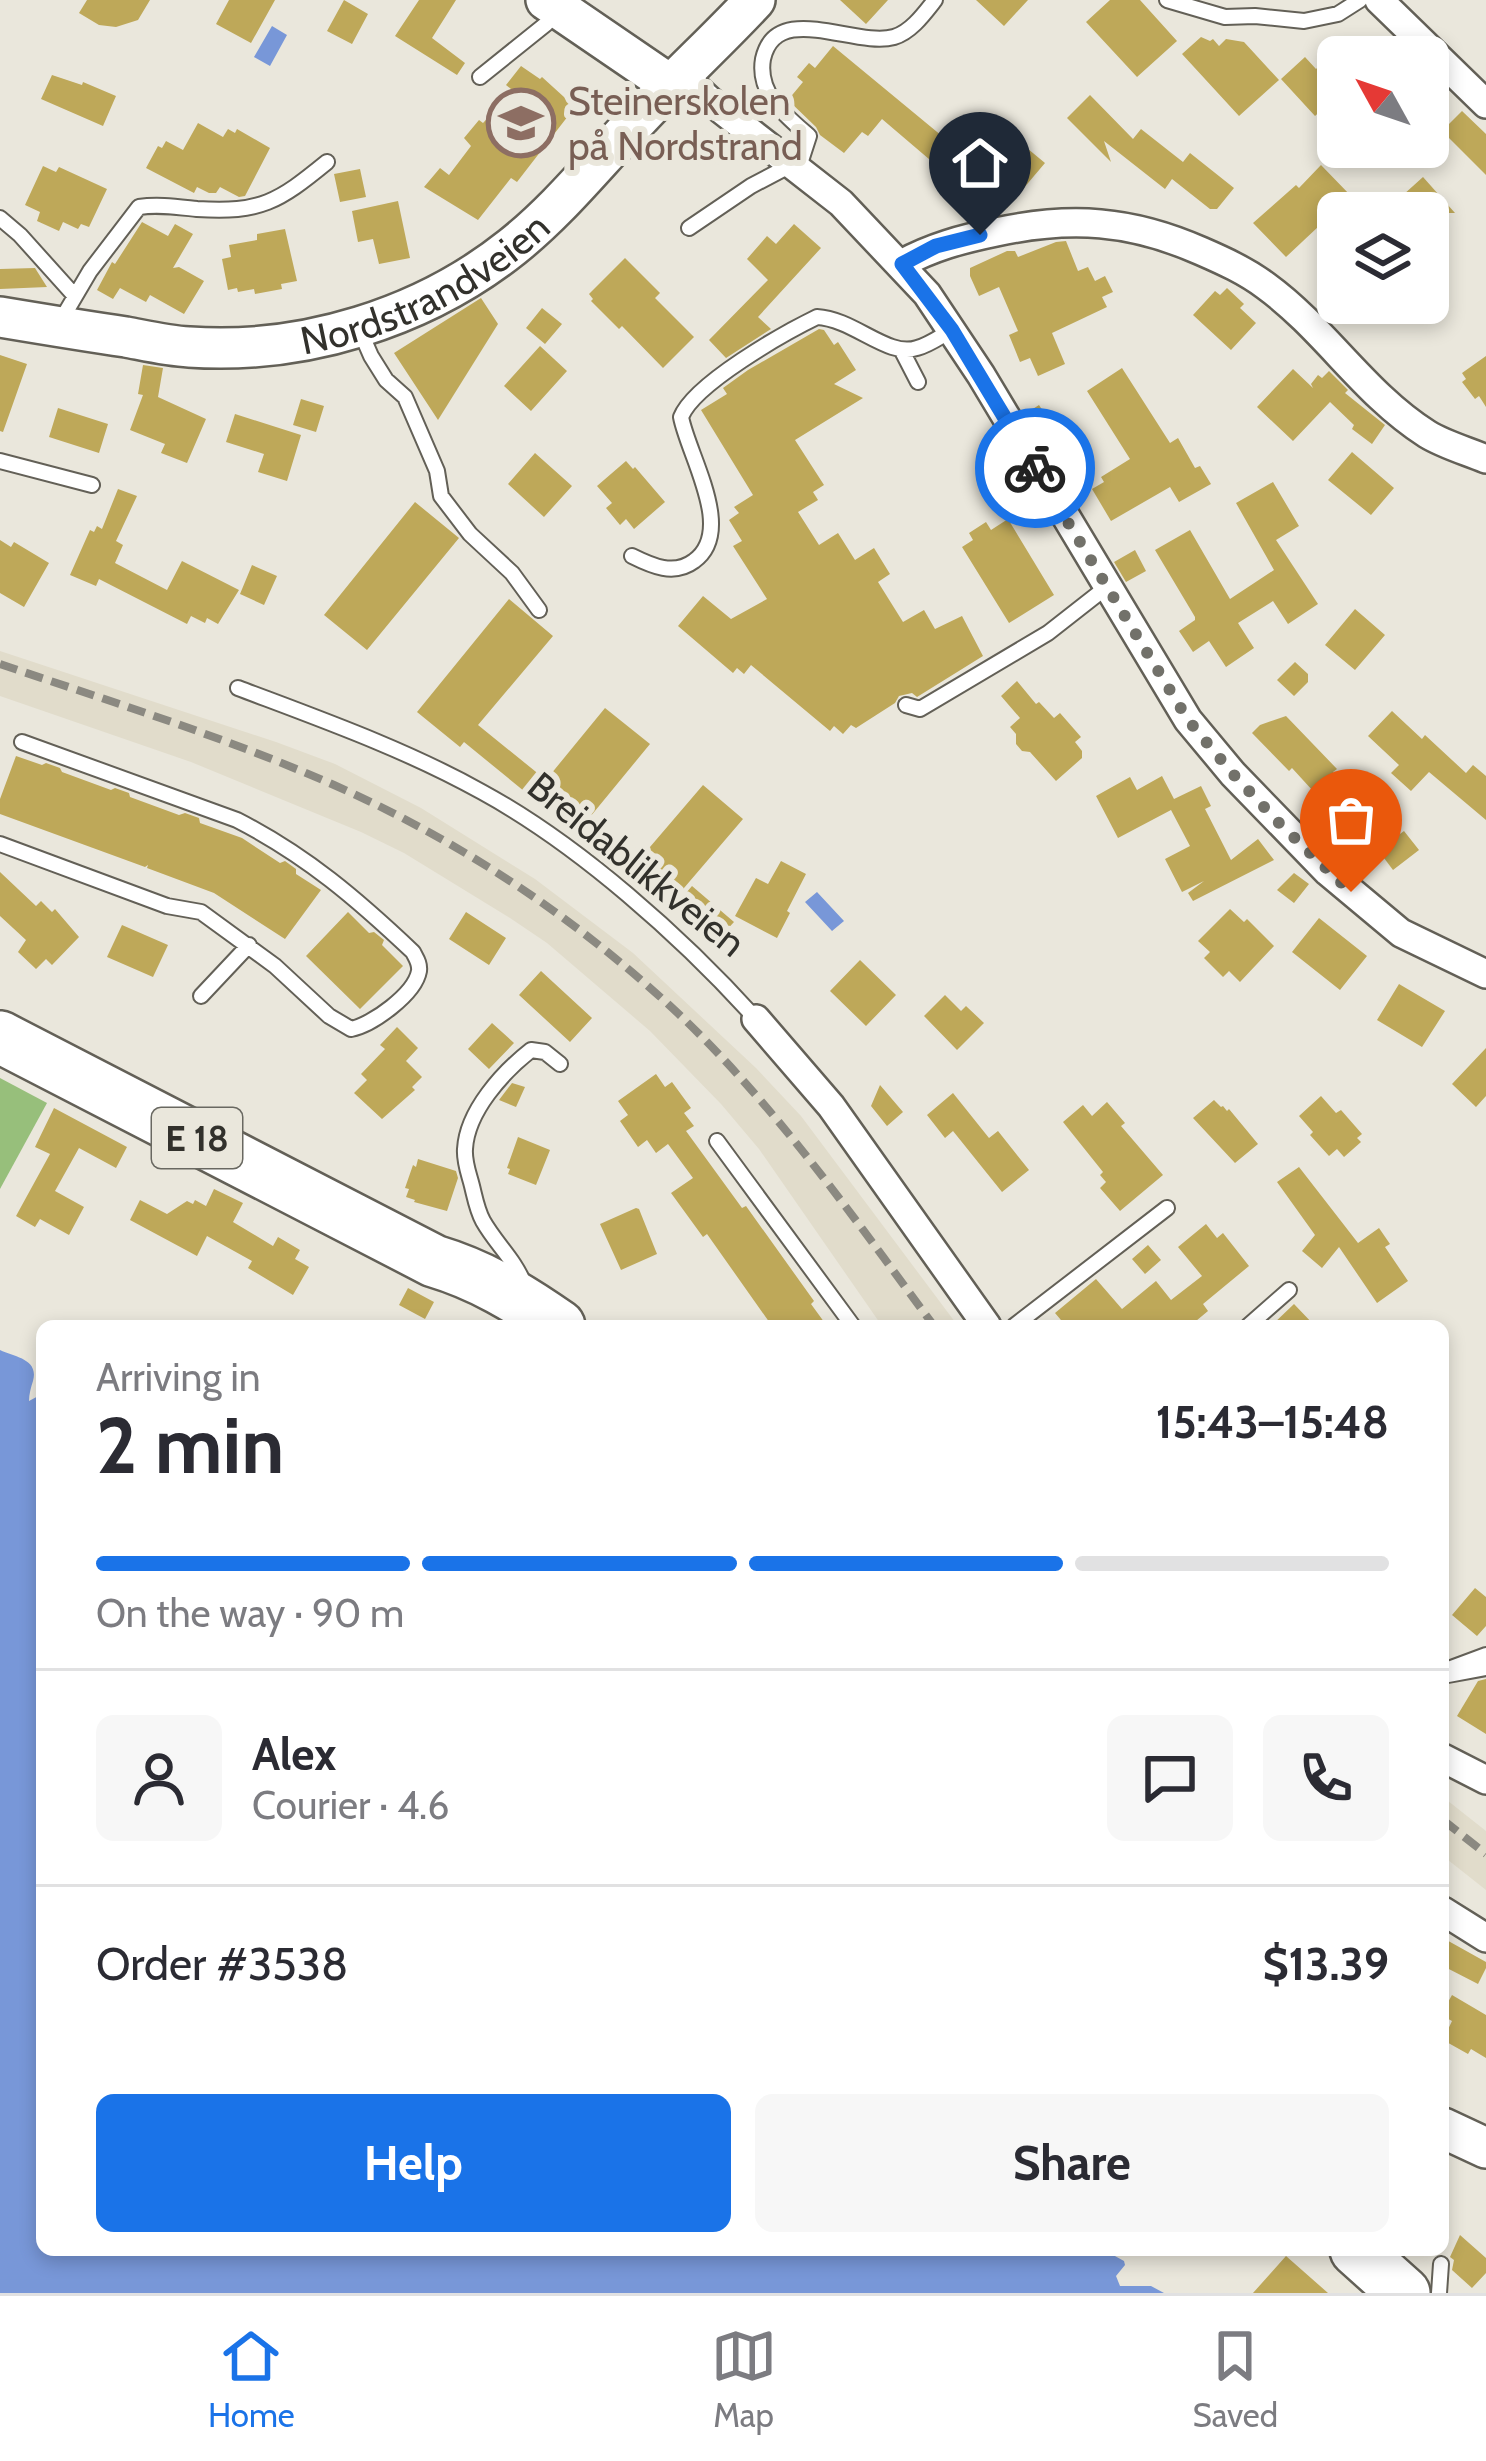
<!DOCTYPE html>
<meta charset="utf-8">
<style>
body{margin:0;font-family:Cabin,sans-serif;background:#f7f7f7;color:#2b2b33;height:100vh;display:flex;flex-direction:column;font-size:45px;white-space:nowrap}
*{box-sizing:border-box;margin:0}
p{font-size:39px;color:#7c7c81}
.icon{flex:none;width:66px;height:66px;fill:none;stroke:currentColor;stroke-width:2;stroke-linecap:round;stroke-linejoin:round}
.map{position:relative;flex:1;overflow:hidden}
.sheet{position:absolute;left:36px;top:1320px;width:1413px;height:936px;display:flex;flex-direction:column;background:#fff;border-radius:18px;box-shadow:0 6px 18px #0003}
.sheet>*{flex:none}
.needle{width:78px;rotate:310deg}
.fabs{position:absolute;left:1317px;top:36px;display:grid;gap:24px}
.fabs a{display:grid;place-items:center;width:132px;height:132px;border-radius:18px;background:#fff;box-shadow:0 6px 18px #0003;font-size:60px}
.pin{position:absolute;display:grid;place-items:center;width:102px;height:102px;color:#fff;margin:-123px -51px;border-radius:50% 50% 50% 0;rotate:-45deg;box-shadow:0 0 12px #0007}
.pin .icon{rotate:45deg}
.courier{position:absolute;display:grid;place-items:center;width:120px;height:120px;margin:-60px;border:9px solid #1a73e8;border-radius:50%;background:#fff;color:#222;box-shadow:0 3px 15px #0007}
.summary em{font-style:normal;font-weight:700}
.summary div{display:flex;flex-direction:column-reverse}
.summary{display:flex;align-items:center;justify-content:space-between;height:204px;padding:0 60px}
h1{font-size:78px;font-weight:700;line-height:90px}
.bar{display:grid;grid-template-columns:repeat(4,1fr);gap:18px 12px;align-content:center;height:144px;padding:0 60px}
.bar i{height:15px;border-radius:9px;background:#e1e1e2}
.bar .on{background:#1a73e8}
.bar p{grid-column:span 4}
.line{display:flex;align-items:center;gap:30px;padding:0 60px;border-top:3px solid #e1e1e2}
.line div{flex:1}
.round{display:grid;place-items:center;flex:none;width:126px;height:126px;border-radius:18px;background:#f7f7f7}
.button{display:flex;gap:24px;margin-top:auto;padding:24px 60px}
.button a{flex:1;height:138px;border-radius:18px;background:#1a73e8;color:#fff;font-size:48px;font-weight:700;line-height:138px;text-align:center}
.button a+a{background:#f7f7f7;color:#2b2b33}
.menu{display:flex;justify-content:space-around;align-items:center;height:168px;border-top:3px solid #e1e1e2;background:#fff;font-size:33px;color:#7c7c81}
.menu a{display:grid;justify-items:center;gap:6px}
.menu .on{color:#1a73e8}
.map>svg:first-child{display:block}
</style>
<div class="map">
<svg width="1486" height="2293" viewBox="0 0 1486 2293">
<rect width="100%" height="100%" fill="#eae7dc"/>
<path fill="#e1dccb" d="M0,651L276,742L335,764L421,808L535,879L633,953L756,1068L801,1116L958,1326H882L759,1149L721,1104L650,1031L547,943L510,918L404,853L361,832L191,762L0,696Z
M1443,1797L1486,1831V1890L1443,1856Z"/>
<path fill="#97bf7b" d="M0,1078L47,1103L0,1189Z"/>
<path fill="#7897d8" d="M272,26L287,35L270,66L254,57Z
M817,892L844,921L832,931L805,902Z
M0,1350C15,1357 39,1359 33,1381C31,1387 29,1394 29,1401L42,1394V2250H1017L1024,2256L1030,2250H1104L1124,2261L1125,2265L1116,2276L1120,2286H1151L1164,2293H0Z"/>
<path fill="#bea859" d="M87,0H150L138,20L116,27L99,25L79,13Z
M229,0H275L251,43L216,24Z
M344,0L368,14L352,44L327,31Z
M419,0H456L432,38L465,63L457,75L395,36Z
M840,0H888L866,24Z
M976,0H1028L1004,26Z
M1110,0H1140L1177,41L1137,77L1086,22Z
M1201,37L1210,41L1213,39L1219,46L1226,39L1244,42L1279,80L1239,116L1182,54Z
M833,46L948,141L969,116L997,140L1005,130L1045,163L1007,208L971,177L955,197L935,181L943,171L882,119L868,136L862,132L844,153L820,135L816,127L788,100L803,82L797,77L809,63L815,68Z
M1338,48V95L1315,116L1281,79L1305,57L1316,69Z
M521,66L540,79L542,77L575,107L517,182L511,178L478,220L424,187L440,168L449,175L471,146L464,138L479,120L483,123L497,108L511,89L506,85Z
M52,75L82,85L83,82L116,96L103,126L41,99Z
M1090,95L1133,139L1141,129L1183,162L1190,153L1234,188L1217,209H1210L1172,179L1165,189L1104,141L1111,162L1067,118Z
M1462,111L1486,134V175L1442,131Z
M198,123L223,137L228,129L235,133L237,129L270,148L245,196L239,197L220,187L216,193H209L197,187L194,193L146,168L158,146L162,148L166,141L183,150Z
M1321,165L1351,196L1286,257L1253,223L1296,185L1299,188Z
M43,166L56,172L59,167L107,189L89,227L81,224L78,229L63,222L59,231L37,221L40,212L25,205Z
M360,169L366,197L340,202L334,174Z
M1423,177L1455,213H1383Z
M398,201L410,258L379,264L373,239L358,242L352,211Z
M142,222L168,236L175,224L193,234L173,268L179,267L204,281L184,314L150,295L146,302L120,288L113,299L97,290L112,262L115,264Z
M794,224L821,248L758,317L771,329L726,358L709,340L768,280L747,259L767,236L776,244Z
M285,229L297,281L281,284L282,289L255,294L254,289L238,292L237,288L228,290L222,259L231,257L229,245L257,240V234Z
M1066,241L1078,271L1088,267L1095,281L1105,276L1113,292L1102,297L1107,307L1052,333L1065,364L1038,376L1030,358L1020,362L1009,335L1018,331L999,287L979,296L970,276V268L1007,251H1015L1018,257L1056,242Z
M625,258L660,293L655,298L694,337L663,368L622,326L619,329L591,301L593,299L589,294Z
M35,268L47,287L0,289V269Z
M1227,288L1244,304L1240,308L1256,323L1231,350L1193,315L1215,291L1220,295Z
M481,298L498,324L438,420L394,353Z
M542,308L562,324L545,344L526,328Z
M819,329L824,330L834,345L838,342L856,370L834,384L863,398L795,440L824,485L813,492L818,500L798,512L819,545L838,533L855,560L874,548L890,574L878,582L903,622L924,610L935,629L962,616L983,656L917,697L912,693L899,696L895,703L856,728L851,725L843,734L834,726L830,731L751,665L744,674L737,668L733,673L678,626L703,596L731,619L767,599L733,546L742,541L729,520L739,513L734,507L753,495L701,410L727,394L723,388L748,370Z
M540,346L567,371L531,411L504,386Z
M0,355L27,364L3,432L0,431Z
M1486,356V407L1479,396L1475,399L1462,382L1466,379L1462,373Z
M143,365L163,368L158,397L206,419L187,463L161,453L165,444L130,430L143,395L138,394Z
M1122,368L1170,443L1178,438L1195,468L1200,466L1211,484L1179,502L1170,487L1111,521L1092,489L1104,482L1101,477L1130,459L1087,391Z
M1293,369L1313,388L1311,384L1318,375L1322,378L1329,371L1348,390L1345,393L1385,425L1372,444L1352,429L1354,425L1330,402L1293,441L1257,407Z
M301,399L324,406L316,432L293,425Z
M1039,405L1052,425L1037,434L1025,414Z
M58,408L108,424L99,453L49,437Z
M235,414L301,435L287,481L258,472L264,454L226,442Z
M1352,452L1394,488L1371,515L1328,480Z
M535,453L572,486L544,517L508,484Z
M626,461L633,469L635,467L665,502L634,529L626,519L620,525L606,508L612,503L597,486Z
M1273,482L1299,526L1276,540L1318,604L1288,624L1273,601L1238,623L1254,648L1226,667L1209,641L1193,652L1179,631L1195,620V617L1155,550L1190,530L1230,599L1274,570L1236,503Z
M118,489L137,496L116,541L123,545L115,563L167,590L182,561L239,590L218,624L207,618L205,623L191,616L187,624L99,579L96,586L70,575L90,530L94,532L97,526L102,529Z
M415,502L459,538L367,650L324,615Z
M1008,519L1054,595L1009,623L962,547L973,540L969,533L986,522L991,530Z
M0,540L11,547L14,542L49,563L24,607L0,593Z
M1135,550L1146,571L1126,582L1114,562Z
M252,565L277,576L264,605L240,594Z
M509,599L553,636L478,725L546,780L605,708L650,744L590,817L619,841L606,858L464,742L460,747L417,712Z
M1355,609L1385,635L1355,670L1325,645Z
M1295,662L1308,674V682L1294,696L1277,680Z
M1017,681L1036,704L1039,702L1054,718L1060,713L1081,737L1075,742L1082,751V758L1056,781L1030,752L1022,751L1016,744V734L1010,727L1020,718L1001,696Z
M1392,711L1422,739L1425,735L1466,773L1473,765L1486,776V820L1429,772L1411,791L1391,773L1399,765L1368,736Z
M1286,716L1337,769L1333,772L1342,782L1328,796L1319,786L1313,791L1292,768L1289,771L1252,733L1260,725Z
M16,756L42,765L46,763L60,768L62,772L111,790L115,788L129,793L130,797L179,815L185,813L199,818L200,823L242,838L280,863L285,861L296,869V874L321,890L285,939L214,893L147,868L148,865L145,867L0,814V799Z
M1162,776L1174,799L1201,786L1211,806L1205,809L1231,860L1258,839L1274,860L1193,901L1188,893L1204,881L1182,892L1165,859L1190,846L1171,810L1118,838L1096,796L1130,777L1137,790Z
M703,785L743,819L678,895L638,861Z
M1404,831L1419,850L1393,870L1378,850Z
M781,861L806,874L787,911L790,913L777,938L735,916L756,878L768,884Z
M0,872L36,906L41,901L52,912L55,909L79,937L52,965L46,959L36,969L18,952L26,940L0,916Z
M1294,873L1309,884L1294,903L1277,890Z
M692,886L734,922L721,936L680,900Z
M1230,909L1244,922L1247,919L1274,946L1240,982L1229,971L1223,977L1204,958L1210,952L1198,941Z
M348,912L369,933L374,932L384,940L382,945L403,966L360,1009L306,956Z
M466,912L506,938L489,965L449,939Z
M1319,918L1367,956L1340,990L1292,952Z
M122,925L168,945L153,977L107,957Z
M860,960L896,995L866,1026L830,991Z
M541,971L592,1018L570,1042L519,995Z
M1399,984L1445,1011L1422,1047L1377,1020Z
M945,995L961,1011L966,1006L984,1023L957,1050L924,1016Z
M492,1023L514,1043L489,1069L468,1049Z
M397,1027L418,1048L406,1061L422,1077L412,1087L415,1090L382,1119L354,1093L367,1080L361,1074L385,1049L380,1045Z
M1486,1048V1096L1476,1107L1452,1084Z
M656,1074L665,1087L672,1082L691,1108L684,1113L694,1126L686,1131L742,1208L746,1206L814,1301L811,1304L827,1326H772L707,1234L703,1237L671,1193L693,1178L668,1144L656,1153L647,1140L638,1147L620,1121L628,1115L618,1101Z
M512,1083L525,1087L516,1107L499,1100Z
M880,1085L903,1112L887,1126L871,1106Z
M953,1093L989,1138L998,1131L1029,1170L1002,1192L953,1131L945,1138L927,1115Z
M1321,1096L1336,1113L1341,1110L1362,1134L1357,1138L1361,1142L1344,1157L1337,1149L1329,1156L1310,1135L1313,1132L1299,1116Z
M1214,1100L1221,1107L1223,1106L1227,1111L1229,1109L1258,1144L1235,1163L1193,1118Z
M1107,1102L1125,1123L1121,1126L1163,1175L1120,1211L1100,1188L1106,1182L1100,1175L1103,1172L1063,1122L1083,1105L1092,1116Z
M54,1108L127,1147L116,1168L79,1148L55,1191L84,1207L69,1235L40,1219L35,1227L16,1216L50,1154L35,1147Z
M518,1137L550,1150L536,1185L508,1174L510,1169L507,1168Z
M418,1159L456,1171L458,1178L447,1211L414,1202L415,1200L406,1197L409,1189L405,1188L413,1165L416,1167Z
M1299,1167L1358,1243L1379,1228L1390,1244L1385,1247L1408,1281L1377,1303L1339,1247L1322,1268L1302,1251L1315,1235L1277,1182Z
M214,1189L243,1203L233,1222L273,1246L278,1237L300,1250L295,1259L309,1267L293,1295L248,1268L252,1261L207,1236L197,1256L130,1220L140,1200L167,1214L187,1201L193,1204L195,1200L206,1206Z
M636,1208L639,1209L657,1254L621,1270L600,1224Z
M1206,1224L1217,1238L1223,1233L1249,1266L1203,1304L1208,1311L1190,1326H1066L1055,1313L1096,1279L1122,1309L1156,1281L1171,1300L1202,1276L1178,1247Z
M1148,1245L1161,1260L1145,1274L1132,1259Z
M408,1288L434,1302L425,1319L399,1305Z
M1294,1304L1315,1326H1271Z
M1475,1588L1486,1597V1626L1477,1636L1452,1615Z
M1486,1679V1734L1457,1716L1478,1681Z
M1443,1938L1486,1962V1968L1478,1984L1443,1966Z
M1452,1995L1486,2015V2058L1471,2049L1468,2054L1443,2040L1452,2021L1443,2016V2011Z
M1460,2235L1486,2258V2273L1472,2288L1452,2270L1454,2260L1450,2257Z
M1286,2256L1328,2293H1253Z"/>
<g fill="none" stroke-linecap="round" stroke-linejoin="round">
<defs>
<path id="lane" d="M1167,0L1225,17L1255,16L1304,21L1338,14L1360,0
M480,77L546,24L554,12
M798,170L809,136C786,116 757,94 763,59C776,0 855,48 894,37C911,32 924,14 935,0
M0,218L20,235L74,295
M689,228L751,186L791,165
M60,322L90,271L139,207C158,204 178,207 197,209C261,213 278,202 327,162
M361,333L371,356L386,380L405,397L437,471L441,496L470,534L512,573L539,610
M902,351L918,382
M0,461L92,485
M1024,515L1026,498L1041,480
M632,556C652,566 674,576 694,561C736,531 688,455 681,417C694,384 784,333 817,317C854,319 888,358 917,348C929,345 941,336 952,330
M238,688C320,719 405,749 482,792C579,845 682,937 756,1019
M906,705L920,709L1048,633L1108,586
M0,844L167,906L201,912L275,966L329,1016L351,1029C372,1025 415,994 419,971C420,963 416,958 413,952C357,899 307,856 237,820L22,742
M201,996L249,945
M717,1141L853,1326
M524,1284C515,1260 496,1244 483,1221C477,1210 475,1198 472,1186C469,1174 464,1162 465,1149C467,1111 503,1072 531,1050L545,1052L560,1064
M1014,1326L1167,1208
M1248,1326L1289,1290
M1443,1671L1486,1655
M1448,1675L1486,1668
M1439,2293L1441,2264"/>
<path id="street" d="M1379,0L1486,104
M682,75L709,100L841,203L927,294L981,375L1188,720L1233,774L1328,872L1401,933L1486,974
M901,264C932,247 962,239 996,232C1071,216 1131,220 1201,251C1224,261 1246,271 1266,286C1325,329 1364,394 1427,434C1445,445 1467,451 1486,459
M756,1019L831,1106L987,1326
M1443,1758L1486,1780
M1443,1911L1486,1938"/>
<g id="secondary">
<path d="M546,0L672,86"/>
<path id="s1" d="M0,317C42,324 84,331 126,337C147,341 168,346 189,347C303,355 423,318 512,247C560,209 598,160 640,117C677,77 718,40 755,0"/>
<path d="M1443,2128L1486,2148"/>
</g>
<path id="highway" d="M0,1037L434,1261C481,1275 519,1298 559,1326
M1356,2250L1404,2293"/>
</defs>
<use href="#lane" stroke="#636057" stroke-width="18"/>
<use href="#street" stroke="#636057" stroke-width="32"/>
<use href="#secondary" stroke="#636057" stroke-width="44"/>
<use href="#highway" stroke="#636057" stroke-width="56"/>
<use href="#lane" stroke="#fff" stroke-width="14"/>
<use href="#street" stroke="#fff" stroke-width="27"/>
<use href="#secondary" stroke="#fff" stroke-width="39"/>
<use href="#highway" stroke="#fff" stroke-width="51"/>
<path stroke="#8b8981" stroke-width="8" stroke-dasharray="18 9" stroke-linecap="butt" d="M0,664C112,702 225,737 334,785C456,839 570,914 668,1004C771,1099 851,1214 934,1326
M1443,1820L1486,1854"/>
</g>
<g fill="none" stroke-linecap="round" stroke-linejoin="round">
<path stroke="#72716a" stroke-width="12" stroke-dasharray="0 21.6" d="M1035,468L1188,720L1233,774L1280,824L1351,892"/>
<path stroke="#1a73e8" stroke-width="15" d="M980,235L936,246L902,264L952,330L1035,468"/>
</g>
<defs>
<symbol id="school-ring" viewBox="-11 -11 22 22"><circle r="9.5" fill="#eae7dc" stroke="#8d6e63" stroke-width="1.5"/><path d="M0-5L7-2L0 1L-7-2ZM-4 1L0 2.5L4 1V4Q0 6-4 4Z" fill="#8d6e63"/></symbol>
</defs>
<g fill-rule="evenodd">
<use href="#school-ring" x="483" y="85" width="76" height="76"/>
</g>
<g text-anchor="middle" stroke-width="12" stroke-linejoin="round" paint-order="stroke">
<rect fill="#eae7dc" stroke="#696861" stroke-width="3" x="152" y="1108" width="90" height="60" rx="9"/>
<g font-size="36" font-weight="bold" fill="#32312c">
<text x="197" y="1151">E 18</text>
</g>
<g font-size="39" fill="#785e54" stroke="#eae7dc" text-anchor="start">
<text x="568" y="115">Steinerskolen<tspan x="568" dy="45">på Nordstrand</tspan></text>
</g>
<g font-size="39" fill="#32312c" stroke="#eae7dc">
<text dy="14" stroke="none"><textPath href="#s1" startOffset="441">Nordstrandveien</textPath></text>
<text transform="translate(637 864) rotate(39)" y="14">Breidablikkveien</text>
</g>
</g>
</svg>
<div class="fabs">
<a><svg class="needle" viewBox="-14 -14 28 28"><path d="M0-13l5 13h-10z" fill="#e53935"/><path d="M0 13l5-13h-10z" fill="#7c7c81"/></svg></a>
<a><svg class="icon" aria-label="layers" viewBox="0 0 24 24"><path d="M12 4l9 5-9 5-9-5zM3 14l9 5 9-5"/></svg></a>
</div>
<div class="pin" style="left:1351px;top:892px;background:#ea580c"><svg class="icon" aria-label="bag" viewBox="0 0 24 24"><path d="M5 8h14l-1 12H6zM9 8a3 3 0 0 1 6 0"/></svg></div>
<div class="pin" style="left:980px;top:235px;background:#1f2937"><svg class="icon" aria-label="home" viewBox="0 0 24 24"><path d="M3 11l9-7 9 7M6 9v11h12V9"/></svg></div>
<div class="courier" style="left:1035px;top:468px"><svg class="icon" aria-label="bike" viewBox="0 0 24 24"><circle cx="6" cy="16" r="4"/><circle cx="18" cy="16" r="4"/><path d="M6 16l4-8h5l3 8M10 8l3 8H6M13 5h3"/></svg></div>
<section class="sheet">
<div class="summary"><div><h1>2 min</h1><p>Arriving in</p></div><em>15:43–15:48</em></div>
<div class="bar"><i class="on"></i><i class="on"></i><i class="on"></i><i></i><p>On the way · 90 m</p></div>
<div class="line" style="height:216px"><a class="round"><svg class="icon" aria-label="person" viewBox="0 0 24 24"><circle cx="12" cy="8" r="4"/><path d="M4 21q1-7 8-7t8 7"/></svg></a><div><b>Alex</b><p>Courier · 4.6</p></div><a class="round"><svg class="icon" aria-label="chat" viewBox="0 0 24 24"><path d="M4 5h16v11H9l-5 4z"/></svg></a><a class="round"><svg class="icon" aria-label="phone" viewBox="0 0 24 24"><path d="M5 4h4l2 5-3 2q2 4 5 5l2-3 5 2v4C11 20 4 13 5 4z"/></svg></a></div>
<div class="line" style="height:156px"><div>Order #3538</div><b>$13.39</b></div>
<div class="button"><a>Help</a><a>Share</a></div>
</section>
</div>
<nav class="menu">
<a class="on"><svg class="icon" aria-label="home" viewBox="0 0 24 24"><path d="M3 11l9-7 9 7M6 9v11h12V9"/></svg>Home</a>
<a><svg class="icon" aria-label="map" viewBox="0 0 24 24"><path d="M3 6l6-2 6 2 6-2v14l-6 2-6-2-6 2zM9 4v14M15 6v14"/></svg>Map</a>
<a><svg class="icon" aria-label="saved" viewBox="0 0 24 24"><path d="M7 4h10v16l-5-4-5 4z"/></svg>Saved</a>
</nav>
